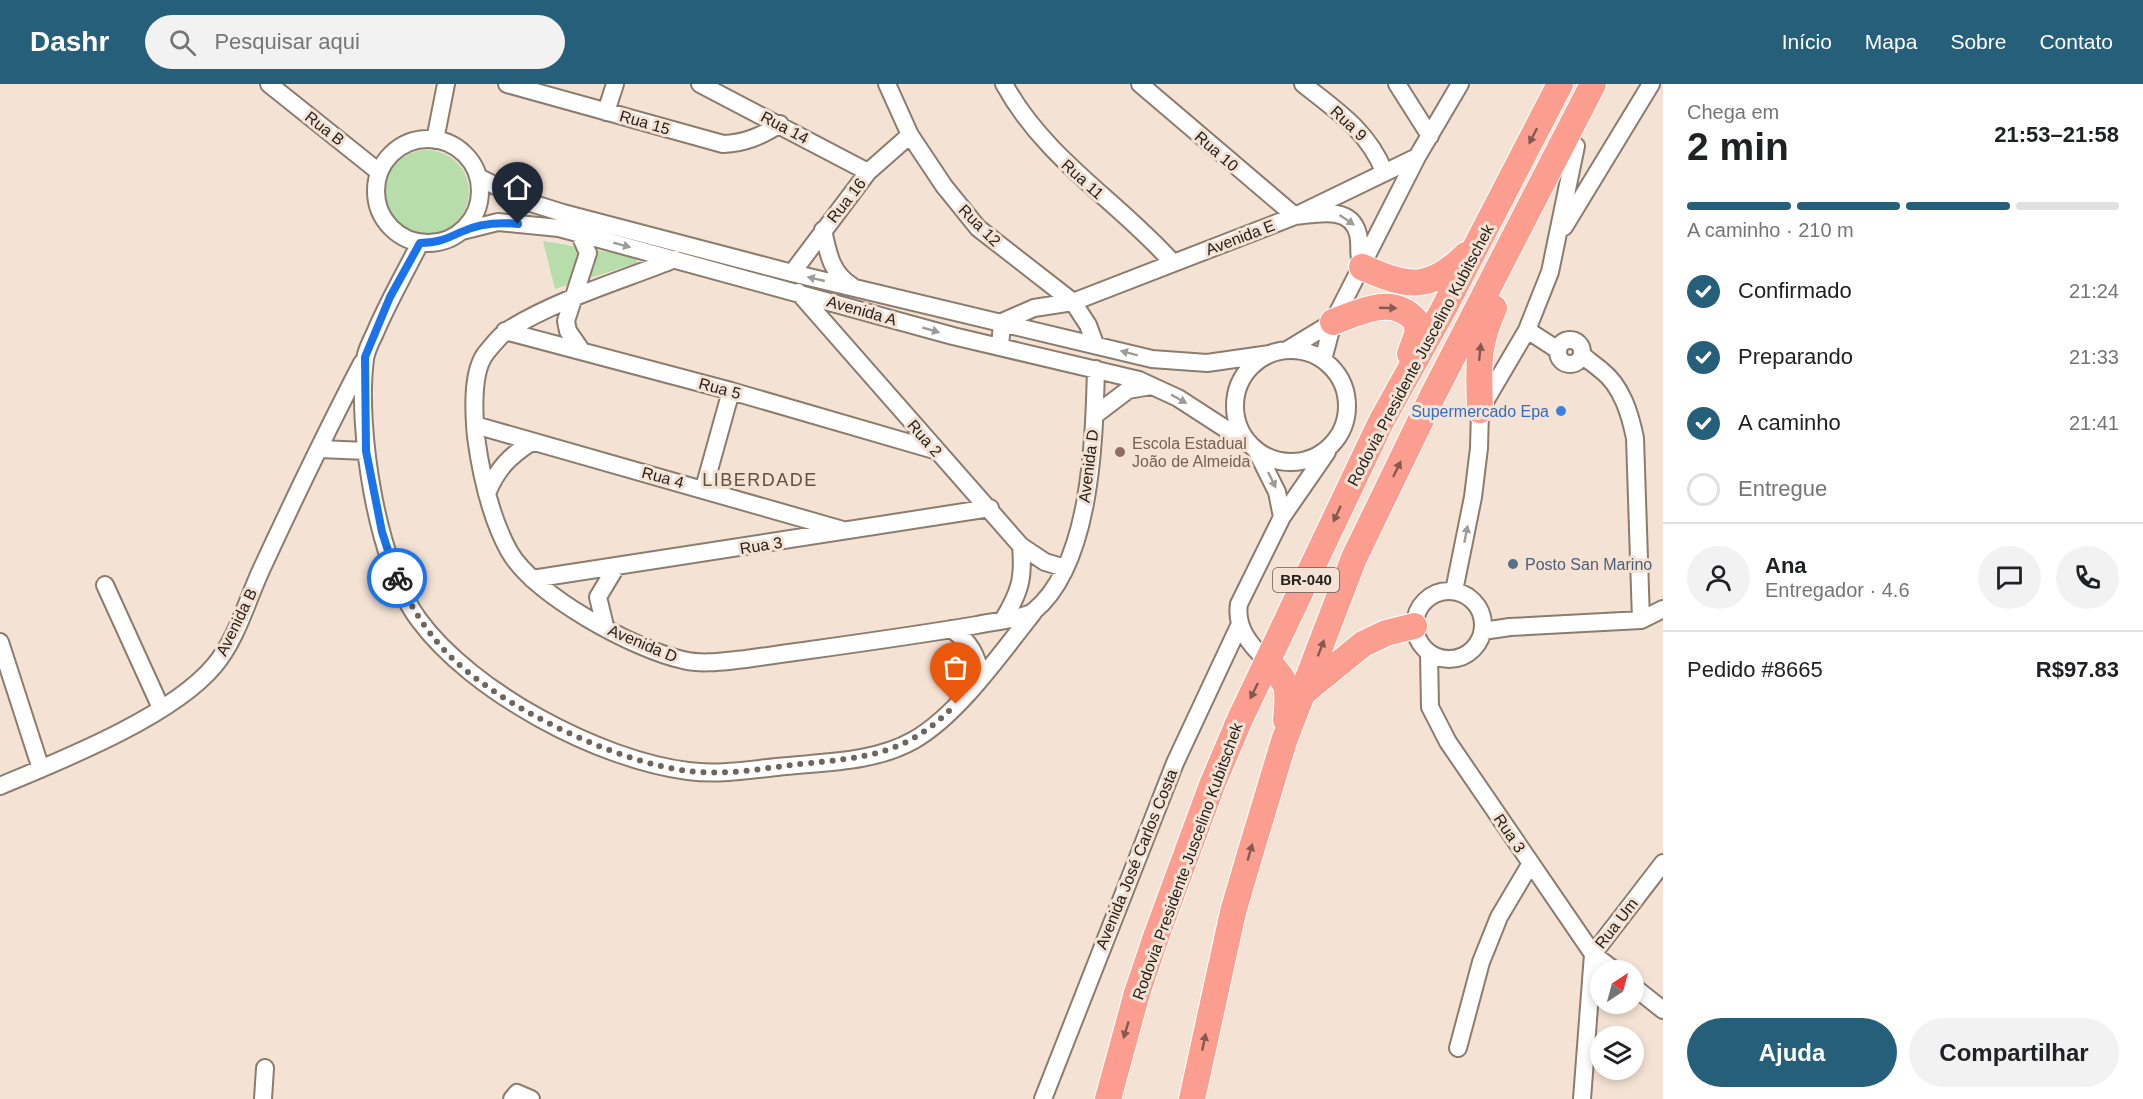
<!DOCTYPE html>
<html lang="pt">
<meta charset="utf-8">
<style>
body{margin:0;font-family:Arial,sans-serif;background:#f2f2f2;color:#202124;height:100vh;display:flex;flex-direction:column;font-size:22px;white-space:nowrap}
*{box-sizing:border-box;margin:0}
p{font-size:20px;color:#757577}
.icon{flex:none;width:33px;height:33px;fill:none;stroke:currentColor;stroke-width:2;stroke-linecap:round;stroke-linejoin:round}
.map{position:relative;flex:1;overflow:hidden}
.drawer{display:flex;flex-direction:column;background:#fff;width:480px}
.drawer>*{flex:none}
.needle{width:39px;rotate:36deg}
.buttons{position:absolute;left:1590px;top:876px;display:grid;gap:12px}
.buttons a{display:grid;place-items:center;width:54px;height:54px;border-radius:50%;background:#fff;box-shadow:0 3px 9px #0003;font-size:30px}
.pin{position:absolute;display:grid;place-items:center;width:51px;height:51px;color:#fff;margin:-62px -26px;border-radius:50% 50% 50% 0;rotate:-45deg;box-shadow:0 0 6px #0007}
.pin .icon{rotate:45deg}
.courier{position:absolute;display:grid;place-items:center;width:60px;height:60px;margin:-30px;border:4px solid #1a73e8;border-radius:50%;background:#fff;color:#222;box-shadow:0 2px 8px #0007}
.overview em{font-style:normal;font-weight:800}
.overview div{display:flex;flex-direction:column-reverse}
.overview{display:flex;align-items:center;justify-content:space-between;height:102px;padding:0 24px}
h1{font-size:39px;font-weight:800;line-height:45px}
.bar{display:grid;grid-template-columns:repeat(4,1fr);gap:9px 6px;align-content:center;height:72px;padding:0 24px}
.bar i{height:8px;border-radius:4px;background:#e0e0e0}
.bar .active{background:#265f79}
.bar p{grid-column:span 4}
.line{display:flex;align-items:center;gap:15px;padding:0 24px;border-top:2px solid #e0e0e0}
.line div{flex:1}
.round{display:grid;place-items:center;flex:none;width:63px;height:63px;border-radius:32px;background:#f2f2f2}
ol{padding:0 24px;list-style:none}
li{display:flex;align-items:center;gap:18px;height:66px}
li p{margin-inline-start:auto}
li .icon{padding:6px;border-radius:50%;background:#265f79;color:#fff;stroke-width:4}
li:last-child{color:#757577}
li i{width:33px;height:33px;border:3px solid #e0e0e0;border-radius:50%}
.button{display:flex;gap:12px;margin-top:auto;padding:12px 24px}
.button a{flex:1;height:69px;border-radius:36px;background:#265f79;color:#fff;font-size:24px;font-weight:800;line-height:69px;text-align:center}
.button a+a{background:#f2f2f2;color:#202124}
header{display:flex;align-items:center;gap:36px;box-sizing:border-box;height:84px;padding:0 30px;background:#265f79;color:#fff}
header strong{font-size:28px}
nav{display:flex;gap:33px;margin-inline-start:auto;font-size:21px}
.search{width:420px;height:54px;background:#f2f2f2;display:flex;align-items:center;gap:15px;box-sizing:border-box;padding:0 21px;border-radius:33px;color:#757577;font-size:22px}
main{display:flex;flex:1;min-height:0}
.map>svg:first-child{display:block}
</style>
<header>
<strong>Dashr</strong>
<div class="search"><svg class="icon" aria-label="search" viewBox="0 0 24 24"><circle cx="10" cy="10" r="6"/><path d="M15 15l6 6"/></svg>Pesquisar aqui</div>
<nav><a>Início</a><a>Mapa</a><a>Sobre</a><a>Contato</a></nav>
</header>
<main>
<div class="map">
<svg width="1663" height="1015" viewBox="0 0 1663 1015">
<rect width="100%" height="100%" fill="#f4e3d4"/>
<path fill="#b6ddaa" d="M385 108a42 42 0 1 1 84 0a42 42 0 1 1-84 0Z
M543,157L636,173L637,179L555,205Z"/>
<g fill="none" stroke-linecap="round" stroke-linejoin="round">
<defs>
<path id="minor" d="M269,0L379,88
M507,0L723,60C746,59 761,52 780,40
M700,0L868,88
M887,0L910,51L944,102L978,144L1073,218L1088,241L1095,260
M1004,0C1045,75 1118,117 1173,179
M1140,0L1295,132C1317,130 1351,121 1358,150C1361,162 1357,170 1362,183
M1303,0C1337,27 1367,46 1384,87
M1397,0L1430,52
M606,28L615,0
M376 107a52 52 0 1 1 104 0a52 52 0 1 1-104 0Z
M435,56L446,0
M478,93L528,118L563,129L792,189L1152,275L1207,279L1270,270
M1564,143L1651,0
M823,146C828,169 831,189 852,202
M462,147L498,138L559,144L953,252L1139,296L1178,314L1249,360
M579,149L588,169L566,237L568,247L582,267
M420,159C405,189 388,218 375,249C371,257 366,267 365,275C356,344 377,480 419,536C472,608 599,676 688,687C718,691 747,686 777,683C822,678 874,679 914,656C959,630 1001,569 1033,529
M675,175C620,197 558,215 508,246C500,251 492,262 486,269C471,288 474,331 476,353C481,390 491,434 509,467C534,511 633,565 683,576C703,581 725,577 746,575C823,564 900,554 977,541C990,538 1024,535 1034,527C1092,479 1094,354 1096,285
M792,189L868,88L910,51
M798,208L1021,462L1045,478L1065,484
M1527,246L1558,266
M505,247L731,307L934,366
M1558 268a12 12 0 1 1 24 0a12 12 0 1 1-24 0Z
M1000,263L1002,238L1034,224L1073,218L1295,132L1417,73L1460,0
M1287,266L1333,238
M1235 322a56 56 0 1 1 112 0a56 56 0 1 1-112 0Z
M1582,271C1588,276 1595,281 1601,286C1622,302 1630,330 1635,354L1641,536
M1323,276L1333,238L1417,73
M1095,331L1128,306L1151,302
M475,341L843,446
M320,365L366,367
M1256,366L1277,408L1282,433
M704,404L731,307
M488,407C498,384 510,372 530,359
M532,495L990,424
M105,501L161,624
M1415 541a34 34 0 1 1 68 0a34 34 0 1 1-68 0Z
M1454,507L1473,413L1479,364L1480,326L1527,246L1550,188L1576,62
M1003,536C1020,508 1024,494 1021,462
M605,542L598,513L616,483
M951,545C971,558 976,571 982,593
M1483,547L1510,543L1641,536L1663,525
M0,558L41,685
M1429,569L1430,623L1448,658L1593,870L1614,886
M1268,578C1251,562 1235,544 1239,520L1282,433L1327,368
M0,702C62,676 171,633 214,582C237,555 247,516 262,484C294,415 327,346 362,279
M1634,903L1663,926
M1458,964L1481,878L1499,833L1531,779
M263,1015L265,984
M512,1015L517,1009L531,1015
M1043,1015L1175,679L1240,540
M1582,1015L1593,870L1663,779"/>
<path id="highway" d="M1362,183C1407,203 1429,208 1466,171
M1333,238C1360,228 1393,210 1416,237L1418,248L1410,270
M1480,326C1479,285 1476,263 1494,224
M1268,578C1290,600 1289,606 1286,636
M1304,608L1363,560L1386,549L1414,542
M1108,1015L1137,909L1157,850L1212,701L1240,635L1381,338L1443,226L1560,0
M1192,1015L1233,828L1250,770L1284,657L1354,474L1433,311L1593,0"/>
</defs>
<use href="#minor" stroke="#8b7c6e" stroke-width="20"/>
<use href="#highway" stroke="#fff" stroke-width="28"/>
<use href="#minor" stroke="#fff" stroke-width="16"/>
<use href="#highway" stroke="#fb9e90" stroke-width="26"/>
</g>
<defs><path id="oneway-solid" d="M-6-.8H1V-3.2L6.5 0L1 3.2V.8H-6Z" transform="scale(1.5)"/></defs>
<g fill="#865950">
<use href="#oneway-solid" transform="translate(1533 52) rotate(117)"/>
<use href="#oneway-solid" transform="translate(1388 224) rotate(2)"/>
<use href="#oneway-solid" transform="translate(1480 268) rotate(-84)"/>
<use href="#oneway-solid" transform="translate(1397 385) rotate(-64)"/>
<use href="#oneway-solid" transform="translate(1337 430) rotate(115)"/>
<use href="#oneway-solid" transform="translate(1321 564) rotate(-69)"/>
<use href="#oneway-solid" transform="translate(1254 607) rotate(116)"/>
<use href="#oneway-solid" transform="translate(1250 768) rotate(-74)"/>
<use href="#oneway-solid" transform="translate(1126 946) rotate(107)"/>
<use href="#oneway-solid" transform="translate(1204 958) rotate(-78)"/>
</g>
<g fill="#9e9b99">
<use href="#oneway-solid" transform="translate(1347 136) rotate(34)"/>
<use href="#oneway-solid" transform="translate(622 161) rotate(15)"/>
<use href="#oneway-solid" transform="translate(816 195) rotate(-167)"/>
<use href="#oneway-solid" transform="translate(931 246) rotate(16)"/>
<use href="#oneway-solid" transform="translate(1129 269) rotate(-165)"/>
<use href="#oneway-solid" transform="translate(1179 315) rotate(29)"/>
<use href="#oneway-solid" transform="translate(1272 396) rotate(64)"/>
<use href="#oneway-solid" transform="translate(1466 450) rotate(-79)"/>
</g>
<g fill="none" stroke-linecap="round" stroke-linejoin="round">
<path stroke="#6f655c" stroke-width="6" stroke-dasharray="0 10.8" d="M397,494C411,522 425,546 447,569C498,622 615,678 688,687C725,692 764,684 801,680C868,673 907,671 956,620"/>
<path stroke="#1a73e8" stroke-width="8" d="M397,494L382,448L366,367L365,273L390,213L420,159C437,159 446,155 461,148C478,140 499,138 518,140"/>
</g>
<circle fill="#3f7fe0" stroke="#f4e3d4" stroke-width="2" cx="1561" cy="327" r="6"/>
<circle fill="#8d6e63" stroke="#f4e3d4" stroke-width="2" cx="1120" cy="368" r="6"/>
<circle fill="#5c6f8a" stroke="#f4e3d4" stroke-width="2" cx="1513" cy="480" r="6"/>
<g text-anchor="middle" stroke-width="6" stroke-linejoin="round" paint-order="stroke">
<rect fill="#f4e3d4" stroke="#645b53" stroke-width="1.5" x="1273" y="484" width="66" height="24" rx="4.5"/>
<g font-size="15" font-weight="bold" fill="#27211c">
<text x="1306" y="501">BR-040</text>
</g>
<g font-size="16" fill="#27211c" stroke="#f4e3d4">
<text transform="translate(645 38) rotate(16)" y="6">Rua 15</text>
<text transform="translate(1349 39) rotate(43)" y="6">Rua 9</text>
<text transform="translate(785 43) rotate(28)" y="6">Rua 14</text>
<text transform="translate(325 44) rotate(38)" y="6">Rua B</text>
<text transform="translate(1217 67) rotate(41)" y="6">Rua 10</text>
<text transform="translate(1083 95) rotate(42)" y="6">Rua 11</text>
<text transform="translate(846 116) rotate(-52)" y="6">Rua 16</text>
<text transform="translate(980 141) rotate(45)" y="6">Rua 12</text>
<text transform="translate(1240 153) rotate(-21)" y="6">Avenida E</text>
<text transform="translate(862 226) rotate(16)" y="6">Avenida A</text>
<text transform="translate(1420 271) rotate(-62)" y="6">Rodovia Presidente Juscelino Kubitschek</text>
<text transform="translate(720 304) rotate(15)" y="6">Rua 5</text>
<text transform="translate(925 354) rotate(49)" y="6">Rua 2</text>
<text transform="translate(1088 382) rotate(-83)" y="6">Avenida D</text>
<text transform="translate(663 393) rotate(15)" y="6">Rua 4</text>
<text transform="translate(761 461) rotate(-9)" y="6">Rua 3</text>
<text transform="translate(236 538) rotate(-64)" y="6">Avenida B</text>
<text transform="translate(643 559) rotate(23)" y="6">Avenida D</text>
<text transform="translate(1510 749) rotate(56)" y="6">Rua 3</text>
<text transform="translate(1136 775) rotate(-68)" y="6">Avenida José Carlos Costa</text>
<text transform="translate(1187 777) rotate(-70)" y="6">Rodovia Presidente Juscelino Kubitschek</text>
<text transform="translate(1616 839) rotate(-52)" y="6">Rua Um</text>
</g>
<g font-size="16" fill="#366cbe" stroke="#f4e3d4" text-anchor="end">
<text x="1549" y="333">Supermercado Epa</text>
</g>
<g font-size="16" fill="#785e54" stroke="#f4e3d4" text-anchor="start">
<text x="1132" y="365">Escola Estadual<tspan x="1132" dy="18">João de Almeida</tspan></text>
</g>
<g font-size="16" fill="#4e5e75" stroke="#f4e3d4" text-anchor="start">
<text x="1525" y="486">Posto San Marino</text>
</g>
<g font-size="18" letter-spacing="1.5" fill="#5f5144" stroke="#f4e3d4">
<text x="760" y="402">LIBERDADE</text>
</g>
</g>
</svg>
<div class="buttons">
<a><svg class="needle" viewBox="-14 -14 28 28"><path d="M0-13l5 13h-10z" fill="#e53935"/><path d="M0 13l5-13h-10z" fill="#757577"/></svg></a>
<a><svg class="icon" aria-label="layers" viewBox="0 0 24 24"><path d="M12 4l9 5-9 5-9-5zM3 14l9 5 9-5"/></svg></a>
</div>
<div class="pin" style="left:956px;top:620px;background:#ea580c"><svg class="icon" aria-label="bag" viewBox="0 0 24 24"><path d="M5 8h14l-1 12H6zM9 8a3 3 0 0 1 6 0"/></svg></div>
<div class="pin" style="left:518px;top:140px;background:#1f2937"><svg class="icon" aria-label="home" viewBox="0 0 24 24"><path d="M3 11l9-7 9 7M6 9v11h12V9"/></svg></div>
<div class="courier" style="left:397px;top:494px"><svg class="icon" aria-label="bike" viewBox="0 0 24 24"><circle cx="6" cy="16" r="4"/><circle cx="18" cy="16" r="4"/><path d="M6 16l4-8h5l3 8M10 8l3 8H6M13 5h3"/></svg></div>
</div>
<section class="drawer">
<div class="overview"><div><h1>2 min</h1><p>Chega em</p></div><em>21:53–21:58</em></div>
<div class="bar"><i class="active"></i><i class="active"></i><i class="active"></i><i></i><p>A caminho · 210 m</p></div>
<ol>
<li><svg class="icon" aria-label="check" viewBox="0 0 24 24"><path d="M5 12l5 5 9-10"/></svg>Confirmado<p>21:24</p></li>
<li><svg class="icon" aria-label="check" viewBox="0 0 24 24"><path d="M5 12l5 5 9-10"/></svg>Preparando<p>21:33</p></li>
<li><svg class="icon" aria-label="check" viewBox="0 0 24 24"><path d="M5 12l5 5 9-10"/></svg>A caminho<p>21:41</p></li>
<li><i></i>Entregue</li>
</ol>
<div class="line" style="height:108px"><a class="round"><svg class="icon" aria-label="person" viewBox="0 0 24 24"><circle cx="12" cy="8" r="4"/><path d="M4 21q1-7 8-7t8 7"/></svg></a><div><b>Ana</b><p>Entregador · 4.6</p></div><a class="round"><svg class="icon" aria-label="chat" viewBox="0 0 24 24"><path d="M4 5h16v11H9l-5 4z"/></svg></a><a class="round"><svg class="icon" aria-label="phone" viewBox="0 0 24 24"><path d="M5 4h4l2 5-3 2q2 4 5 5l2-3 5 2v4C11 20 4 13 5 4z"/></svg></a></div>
<div class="line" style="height:78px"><div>Pedido #8665</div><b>R$97.83</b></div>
<div class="button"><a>Ajuda</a><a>Compartilhar</a></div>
</section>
</main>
